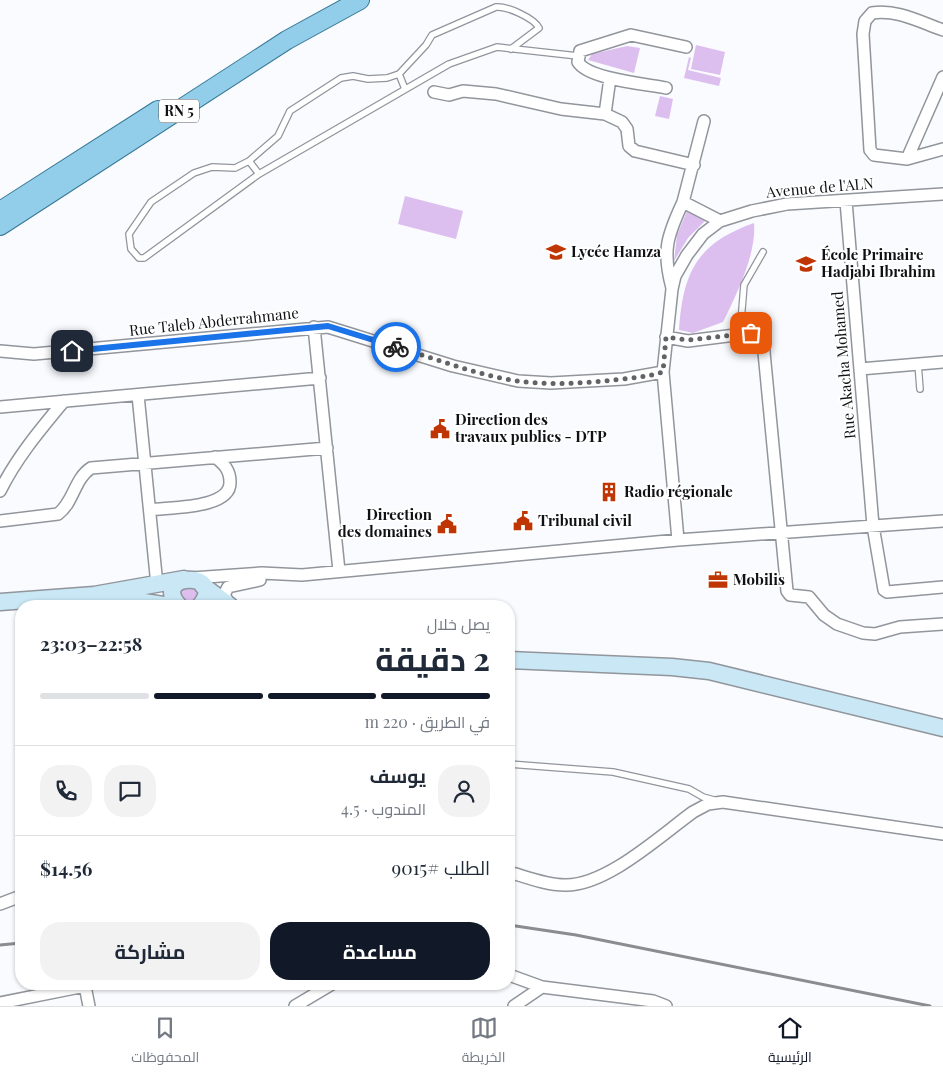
<!DOCTYPE html>
<html lang="ar">
<meta charset="utf-8">
<style>
body{margin:0;font-family:"Playfair Display",Cairo,serif;background:#f2f2f3;color:#1f2937;direction:rtl;height:100vh;display:flex;flex-direction:column;font-size:19px;white-space:nowrap}
*{box-sizing:border-box;margin:0}
p{font-size:16px;color:#747a83}
.icon{flex:none;width:28px;height:28px;fill:none;stroke:currentColor;stroke-width:2;stroke-linecap:round;stroke-linejoin:round}
.map{position:relative;flex:1;overflow:hidden;direction:ltr}
.side{position:absolute;left:15px;top:600px;width:500px;height:390px;display:flex;flex-direction:column;background:#fff;border-radius:20px;box-shadow:0 1px 4px #0004;direction:rtl}
.side>*{flex:none}
.pin{position:absolute;display:grid;place-items:center;width:42px;height:42px;color:#fff;margin:-21px;border-radius:10px;box-shadow:0 2px 8px #0006}
.courier{position:absolute;display:grid;place-items:center;width:50px;height:50px;margin:-25px;border:4px solid #1a73e8;border-radius:50%;background:#fff;color:#222;box-shadow:0 1px 6px #0007}
.summary em{font-style:normal;font-weight:700}
.summary div{display:flex;flex-direction:column-reverse}
.summary{display:flex;align-items:center;justify-content:space-between;height:85px;padding:0 25px}
h1{font-size:32px;font-weight:700;line-height:38px}
.bar{display:grid;grid-template-columns:repeat(4,1fr);gap:8px 5px;align-content:center;height:60px;padding:0 25px}
.bar i{height:6px;border-radius:4px;background:#e0e1e3}
.bar .on{background:#111827}
.bar p{grid-column:span 4}
.line{display:flex;align-items:center;gap:12px;padding:0 25px;border-top:1px solid #e0e1e3}
.line div{flex:1}
.round{display:grid;place-items:center;flex:none;width:52px;height:52px;border-radius:20px;background:#f2f2f3}
.button{display:flex;gap:10px;margin-top:auto;padding:10px 25px}
.button a{flex:1;height:58px;border-radius:20px;background:#111827;color:#fff;font-size:20px;font-weight:700;line-height:58px;text-align:center}
.button a+a{background:#f2f2f3;color:#1f2937}
.tabs{display:flex;justify-content:space-around;align-items:center;height:70px;border-top:1px solid #e0e1e3;background:#fff;font-size:14px;color:#747a83}
.tabs a{display:grid;justify-items:center;gap:2px}
.tabs .on{color:#111827}
.map>svg:first-child{display:block}
</style>
<div class="map">
<svg width="943" height="1006" viewBox="0 0 943 1006">
<rect width="100%" height="100%" fill="#f9fbfe"/>
<path fill="#ddbfef" d="M696,45L725,52L720,75L691,69Z
M627,46L640,48L634,73L588,60L592,54Z
M689,57L691,58L688,70L721,78L719,86L684,78Z
M660,96L673,99L669,119L655,116Z
M405,196L463,211L456,239L398,224Z
M687,211L705,221L688,238L674,261L677,235Z
M754,223C757,253 736,296 723,322L693,333L679,330C683,272 697,243 754,223Z
M181 595a8 8 0 1 1 16 0a8 8 0 1 1-16 0Z"/>
<g fill="none" stroke-linecap="round" stroke-linejoin="round">
<defs>
<path id="service" d="M511,49L539,28C534,18 507,6 496,7L432,35L426,45L399,74L387,78L368,79L353,76L341,78L290,111L278,136L249,161L235,168L212,167L194,173L151,202L129,234L131,249L139,258H144L259,174L449,64L497,47L578,56
M399,74L405,89
M249,161L259,174
M740,333L744,285L763,252
M918,364L920,389
M509,764L613,772L689,789L703,797L714,800"/>
<path id="minor" d="M943,77L907,159L943,149
M666,88C646,84 588,79 578,62L580,51L631,35L686,47
M434,92L449,95L463,91L496,94L561,109L605,114L622,122L627,129L629,146L635,151L694,165
M605,114L610,78
M704,121L683,202L720,221
M907,159L874,155L870,150L863,34L865,21L872,13C897,9 920,22 943,30
M846,201L873,526L884,590L887,592L943,587
M672,288C662,251 667,236 683,202
M314,327L339,571
M666,337L688,341L751,333L757,334L763,342L787,591L790,595L809,597L824,615L837,624L863,633L875,634L900,627L943,624
M0,351L34,354L328,327L453,366L518,381L551,383L624,379L663,372
M860,369L943,362
M138,395L157,585
M0,407L320,378
M0,491C17,457 40,430 64,401
M150,510C170,507 231,509 230,482C230,470 224,464 215,457
M0,521L58,514C74,502 74,479 91,468L327,448
M678,540L663,372L672,289L675,276L687,255L703,234L720,221L752,211L787,204L943,194
M192,578L262,573L302,575L678,540L943,521
M230,605L224,595L228,587L260,580
M509,872C526,877 546,885 565,885C606,886 660,836 693,812L708,804L723,802L943,834
M0,904L21,896
M509,975L542,987L653,1001L666,1006
M0,1003L85,986L89,1006
M295,1006L332,984
M514,1006L542,987"/>
<path id="secondary" d="M203,586L230,606
M111,597L170,606
M0,602L94,595L184,579
M179,606C149,572 229,570 200,606
M509,660L672,667L709,671L943,728"/>
<path id="primary" d="M0,211L158,110
M0,226L287,40L360,0"/>
</defs>
<use href="#service" stroke="#91959c" stroke-width="8"/>
<use href="#minor" stroke="#91959c" stroke-width="14"/>
<use href="#secondary" stroke="#91959c" stroke-width="19"/>
<use href="#primary" stroke="#367795" stroke-width="20"/>
<use href="#service" stroke="#fff" stroke-width="5.5"/>
<use href="#minor" stroke="#fff" stroke-width="11"/>
<use href="#secondary" stroke="#c9e7f4" stroke-width="16"/>
<use href="#primary" stroke="#92cee9" stroke-width="18"/>
<path stroke="#8b8c8f" stroke-width="3" d="M509,925L576,935L930,1006
M0,945L21,943"/>
</g>
<g fill="none" stroke-linecap="round" stroke-linejoin="round">
<path stroke="#626366" stroke-width="5" stroke-dasharray="0 9" d="M396,347C437,359 476,375 518,381C560,387 607,381 648,376L663,372L666,337L688,340L751,333"/>
<path stroke="#1a73e8" stroke-width="6" d="M72,351L328,326L396,347"/>
</g>
<defs>
<symbol id="school-bare" viewBox="-9 -9 18 18"><path d="M0-5L7-2L0 1L-7-2ZM-4 1L0 2.5L4 1V4Q0 6-4 4Z" fill="#bf3604" stroke="#fff" stroke-width="2.5" paint-order="stroke"/></symbol>
<symbol id="civic-bare" viewBox="-9 -9 18 18"><path d="M-.6-6.5H3V-4.5H.6V-3L4-1V1h2V6H-6V1h2V-1L-.6-3ZM-1.2 2.5V6h2.4V2.5Z" fill="#bf3604" stroke="#fff" stroke-width="2.5" paint-order="stroke"/></symbol>
<symbol id="building-bare" viewBox="-9 -9 18 18"><path d="M-4-6H4V6H1V3H-1V6H-4ZM-2.5-4.3h1.7v1.8h-1.7ZM.8-4.3h1.7v1.8H.8ZM-2.5-1h1.7V.8h-1.7ZM.8-1h1.7V.8H.8Z" fill="#bf3604" stroke="#fff" stroke-width="2.5" paint-order="stroke"/></symbol>
<symbol id="office-bare" viewBox="-9 -9 18 18"><path d="M-6-3h4V-5.5h4V-3h4V5H-6ZM-1-4.5V-3h2v-1.5ZM-6 0V1H6V0Z" fill="#bf3604" stroke="#fff" stroke-width="2.5" paint-order="stroke"/></symbol>
</defs>
<g fill-rule="evenodd">
<use href="#school-bare" x="542" y="238" width="28" height="28"/>
<use href="#school-bare" x="792" y="250" width="28" height="28"/>
<use href="#civic-bare" x="426" y="415" width="28" height="28"/>
<use href="#building-bare" x="595" y="478" width="28" height="28"/>
<use href="#civic-bare" x="509" y="507" width="28" height="28"/>
<use href="#civic-bare" x="433" y="510" width="28" height="28"/>
<use href="#office-bare" x="704" y="566" width="28" height="28"/>
</g>
<g text-anchor="middle" stroke-width="4" stroke-linejoin="round" paint-order="stroke">
<rect fill="#fff" stroke="#58585a" stroke-width="1" x="159" y="99.5" width="40" height="23" rx="4"/>
<g font-size="14" font-weight="bold" fill="#101114">
<text x="179" y="116">RN 5</text>
</g>
<g font-size="15" fill="#101114" stroke="#fff">
<text transform="translate(820 188) rotate(-5)" y="5">Avenue de l'ALN</text>
<text transform="translate(214 322) rotate(-6)" y="5">Rue Taleb Abderrahmane</text>
<text transform="translate(844 365) rotate(-95)" y="5">Rue Akacha Mohamed</text>
</g>
<g font-size="15" font-weight="bold" fill="#101114" stroke="#fff" text-anchor="start">
<text x="571" y="257">Lycée Hamza</text>
<text x="821" y="260">École Primaire<tspan x="821" dy="17">Hadjabi Ibrahim</tspan></text>
<text x="455" y="425">Direction des<tspan x="455" dy="17">travaux publics - DTP</tspan></text>
<text x="624" y="497">Radio régionale</text>
<text x="432" y="520" text-anchor="end">Direction<tspan x="432" dy="17">des domaines</tspan></text>
<text x="538" y="526">Tribunal civil</text>
<text x="733" y="585">Mobilis</text>
</g>
</g>
</svg>
<div class="pin" style="left:751px;top:333px;background:#ea580c"><svg class="icon" aria-label="bag" viewBox="0 0 24 24"><path d="M5 8h14l-1 12H6zM9 8a3 3 0 0 1 6 0"/></svg></div>
<div class="pin" style="left:72px;top:351px;background:#1f2937"><svg class="icon" aria-label="home" viewBox="0 0 24 24"><path d="M3 11l9-7 9 7M6 9v11h12V9"/></svg></div>
<div class="courier" style="left:396px;top:347px"><svg class="icon" aria-label="bike" viewBox="0 0 24 24"><circle cx="6" cy="16" r="4"/><circle cx="18" cy="16" r="4"/><path d="M6 16l4-8h5l3 8M10 8l3 8H6M13 5h3"/></svg></div>
<section class="side">
<div class="summary"><div><h1>2 دقيقة</h1><p>يصل خلال</p></div><em>22:58–23:03</em></div>
<div class="bar"><i class="on"></i><i class="on"></i><i class="on"></i><i></i><p>في الطريق · 220 m</p></div>
<div class="line" style="height:90px"><a class="round"><svg class="icon" aria-label="person" viewBox="0 0 24 24"><circle cx="12" cy="8" r="4"/><path d="M4 21q1-7 8-7t8 7"/></svg></a><div><b>يوسف</b><p>المندوب · 4.5</p></div><a class="round"><svg class="icon" aria-label="chat" viewBox="0 0 24 24"><path d="M4 5h16v11H9l-5 4z"/></svg></a><a class="round"><svg class="icon" aria-label="phone" viewBox="0 0 24 24"><path d="M5 4h4l2 5-3 2q2 4 5 5l2-3 5 2v4C11 20 4 13 5 4z"/></svg></a></div>
<div class="line" style="height:65px"><div>الطلب #9015</div><b>$14.56</b></div>
<div class="button"><a>مساعدة</a><a>مشاركة</a></div>
</section>
</div>
<nav class="tabs">
<a class="on"><svg class="icon" aria-label="home" viewBox="0 0 24 24"><path d="M3 11l9-7 9 7M6 9v11h12V9"/></svg>الرئيسية</a>
<a><svg class="icon" aria-label="map" viewBox="0 0 24 24"><path d="M3 6l6-2 6 2 6-2v14l-6 2-6-2-6 2zM9 4v14M15 6v14"/></svg>الخريطة</a>
<a><svg class="icon" aria-label="saved" viewBox="0 0 24 24"><path d="M7 4h10v16l-5-4-5 4z"/></svg>المحفوظات</a>
</nav>
